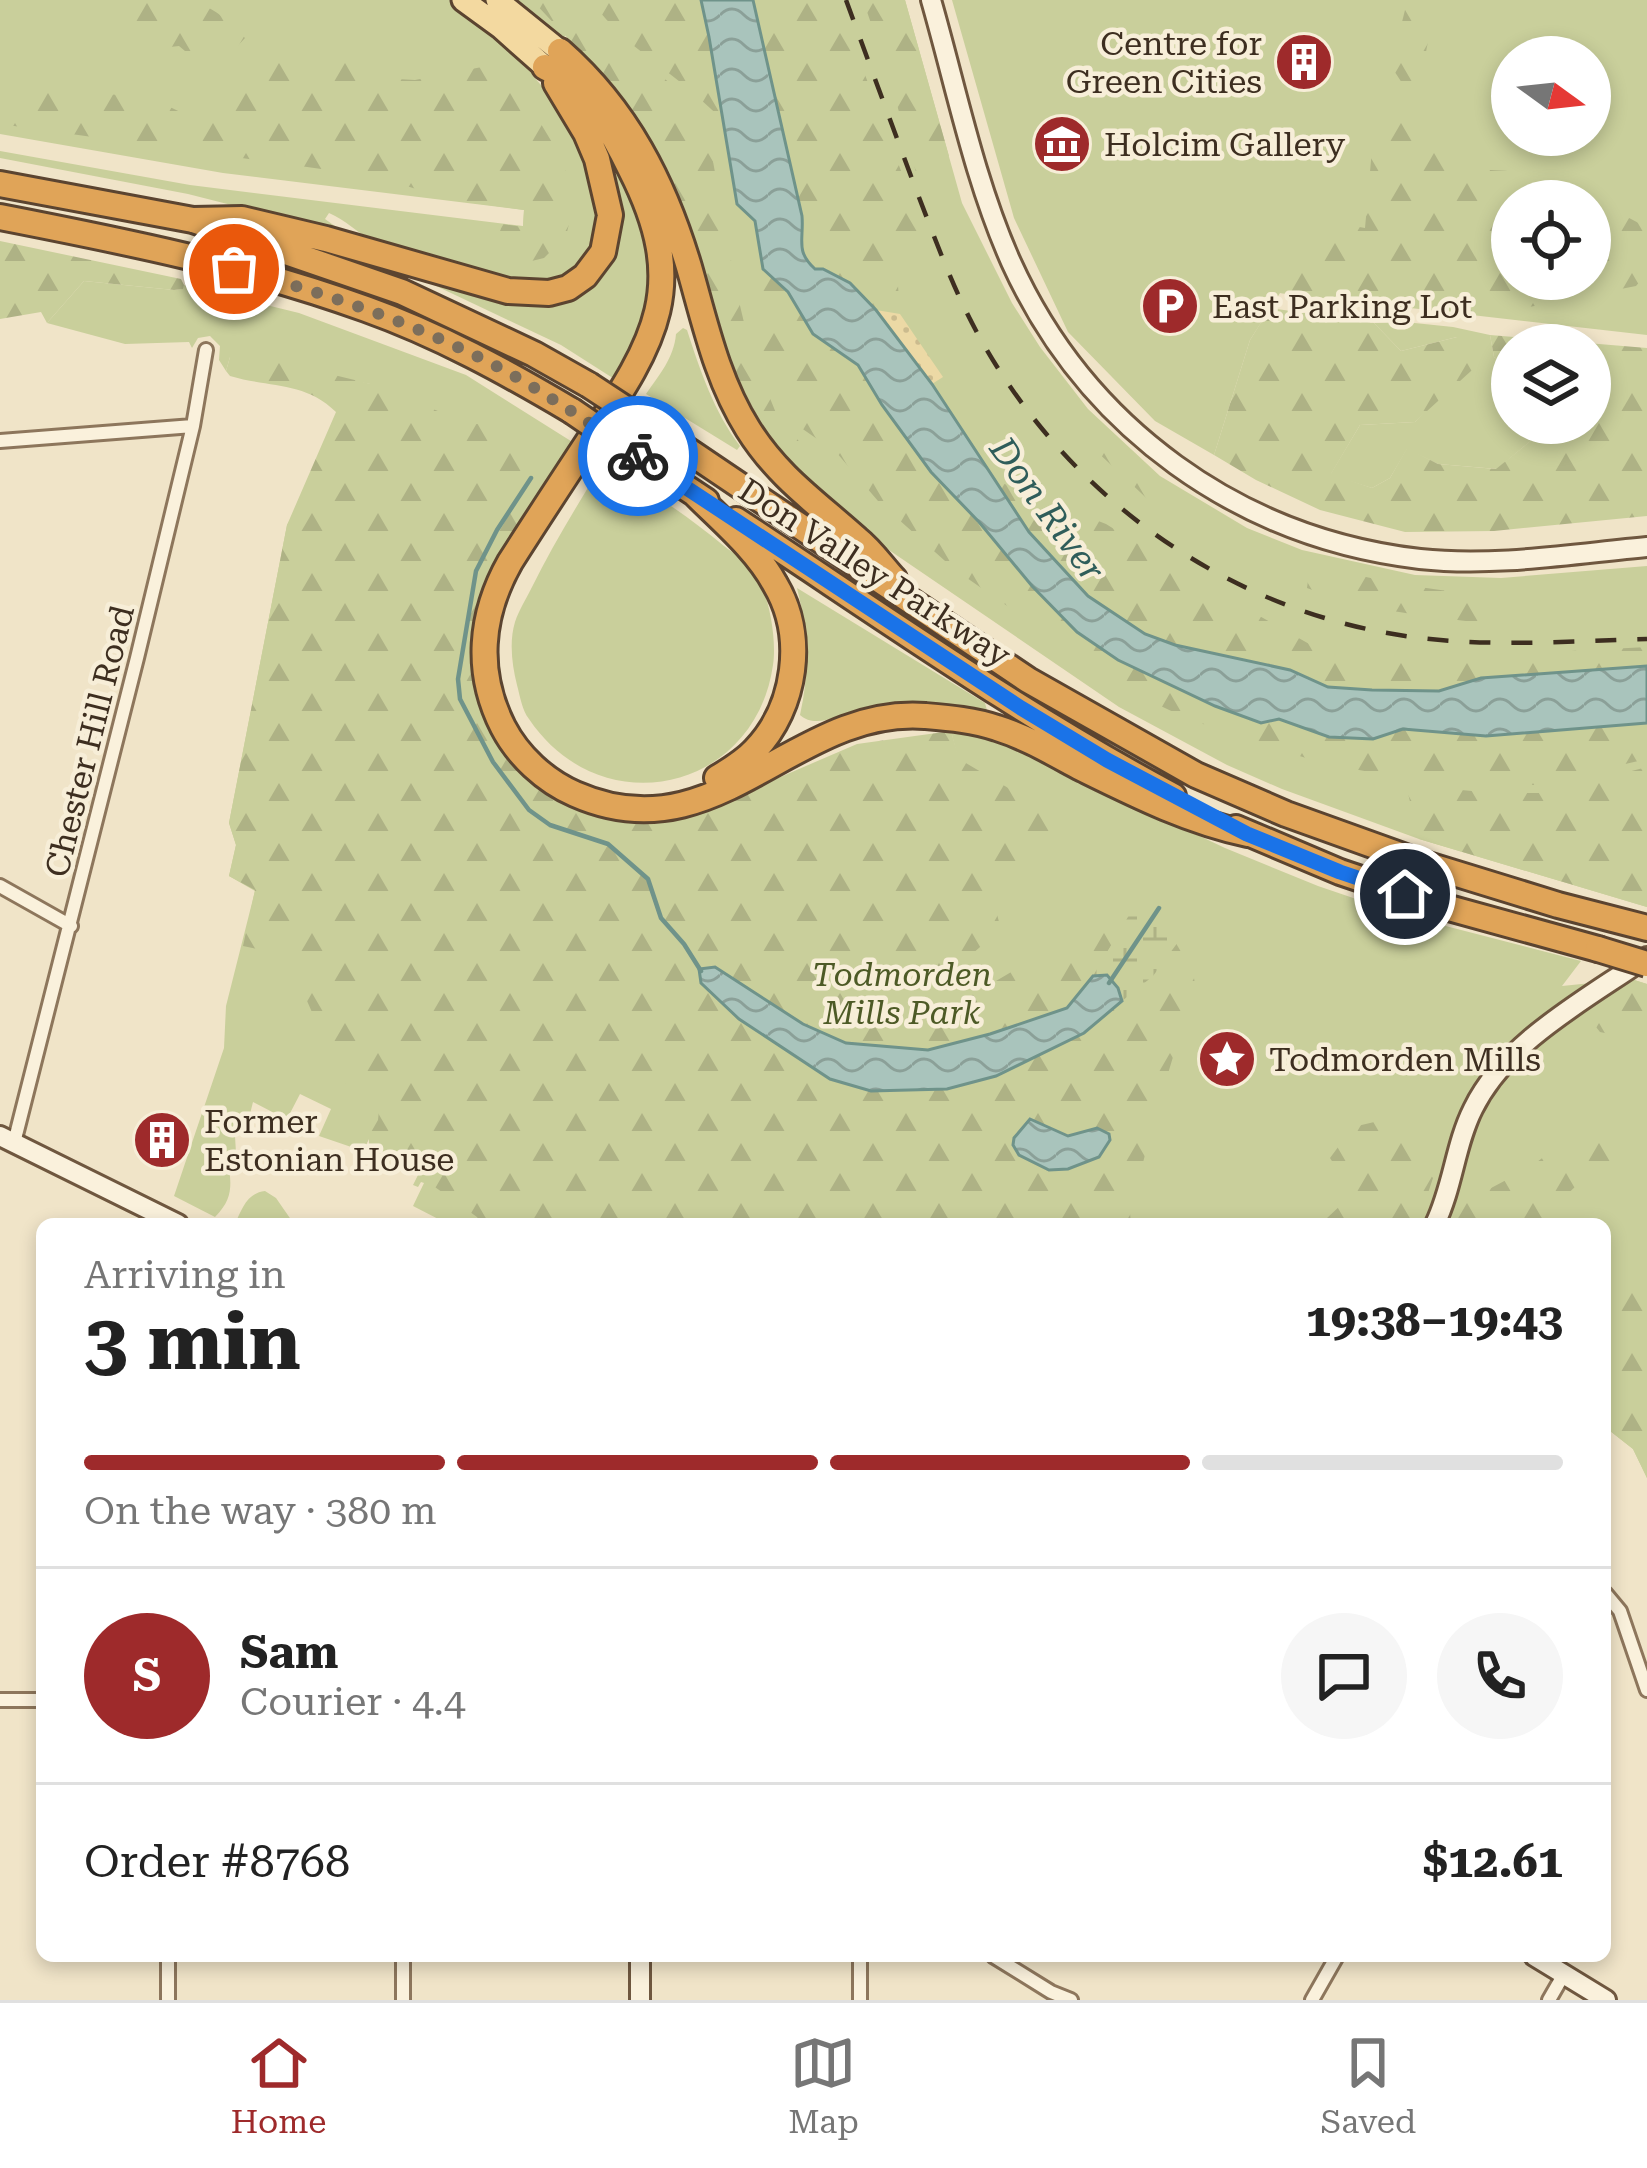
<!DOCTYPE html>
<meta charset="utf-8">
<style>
body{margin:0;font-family:"Roboto Serif",serif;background:#f6f6f6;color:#222;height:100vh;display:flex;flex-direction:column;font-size:45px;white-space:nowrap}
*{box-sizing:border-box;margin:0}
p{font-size:39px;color:#767676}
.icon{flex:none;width:66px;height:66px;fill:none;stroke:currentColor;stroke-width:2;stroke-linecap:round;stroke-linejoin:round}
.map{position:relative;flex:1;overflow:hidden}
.sheet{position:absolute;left:36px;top:1218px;width:1575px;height:744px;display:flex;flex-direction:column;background:#fff;border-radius:18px;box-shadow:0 6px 18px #0003}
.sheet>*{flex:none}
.needle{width:78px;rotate:105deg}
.fabs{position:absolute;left:1491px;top:36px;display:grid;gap:24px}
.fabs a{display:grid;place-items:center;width:120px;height:120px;border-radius:50%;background:#fff;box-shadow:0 6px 18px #0003;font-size:60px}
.pin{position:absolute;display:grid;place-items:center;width:102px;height:102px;color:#fff;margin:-51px;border:6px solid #fff;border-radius:50%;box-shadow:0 3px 12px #0007}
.courier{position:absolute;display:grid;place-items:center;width:120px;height:120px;margin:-60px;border:9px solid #1a73e8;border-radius:50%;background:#fff;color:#222;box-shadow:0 3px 15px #0007}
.head em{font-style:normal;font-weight:700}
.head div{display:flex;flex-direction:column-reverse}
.head{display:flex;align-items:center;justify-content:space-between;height:204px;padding:0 48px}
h1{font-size:78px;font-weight:700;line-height:90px}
.bar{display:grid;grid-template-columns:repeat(4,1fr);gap:18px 12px;align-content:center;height:144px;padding:0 48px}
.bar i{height:15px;border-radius:9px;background:#e0e0e0}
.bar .selected{background:#9e2a2b}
.bar p{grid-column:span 4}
.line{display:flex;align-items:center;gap:30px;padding:0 48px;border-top:3px solid #e0e0e0}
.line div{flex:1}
.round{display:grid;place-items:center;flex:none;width:126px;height:126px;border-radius:63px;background:#f6f6f6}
.dock{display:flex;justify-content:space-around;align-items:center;height:168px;border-top:3px solid #e0e0e0;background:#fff;font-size:33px;color:#767676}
.dock a{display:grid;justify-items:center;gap:6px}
.dock .selected{color:#9e2a2b}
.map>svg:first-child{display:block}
</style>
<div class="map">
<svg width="1647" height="2000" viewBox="0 0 1647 2000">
<defs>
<pattern id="forest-firs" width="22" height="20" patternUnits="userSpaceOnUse" patternTransform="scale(3)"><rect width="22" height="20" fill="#c9cf9b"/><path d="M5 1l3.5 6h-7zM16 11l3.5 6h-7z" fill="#aeb285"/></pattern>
<pattern id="wetland-marsh" width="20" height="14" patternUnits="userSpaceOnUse" patternTransform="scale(3)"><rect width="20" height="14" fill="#c9cf9b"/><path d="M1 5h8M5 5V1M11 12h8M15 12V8" fill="none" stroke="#aeb285"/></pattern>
<pattern id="sand-dots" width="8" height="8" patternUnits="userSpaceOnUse" patternTransform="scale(3)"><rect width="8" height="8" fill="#ecd9a5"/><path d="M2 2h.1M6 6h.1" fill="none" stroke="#cbbb8e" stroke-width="1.8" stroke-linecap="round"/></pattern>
<pattern id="water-waves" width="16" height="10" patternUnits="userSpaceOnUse" patternTransform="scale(3)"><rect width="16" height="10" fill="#a9c4bc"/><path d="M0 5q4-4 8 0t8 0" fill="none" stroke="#8ba098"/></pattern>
</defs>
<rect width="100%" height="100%" fill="#f0e4c8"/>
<path fill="#c9cf9b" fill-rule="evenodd" d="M0,0H905L962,203L1012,303L1040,347L1088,409L1160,476L1247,528L1302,550L1415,575L1501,578L1647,566V907L1419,839L1282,789L1227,765L1119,707L864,533L802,477L730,367L666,167L640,122L618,92L566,35L532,75C571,116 625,206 582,259C571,273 552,282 534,282C512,282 491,274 470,268C437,259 404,249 372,240C357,233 346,220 329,213L325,219L346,234L188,194L0,158V151L190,185L523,226L524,210L223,173L0,134Z
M952,0H1647V335L1280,293L1250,340L1214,455L1155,421L1068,332L1014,218ZM1512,57H1590V135H1512ZM1512,201H1590V279H1512Z
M602,142L607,147C630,196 659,246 650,302C645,328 629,357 619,382L561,345L432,284L434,279C492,296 565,332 606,269C613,258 619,248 620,234C623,208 608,168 602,142Z
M84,281L174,290L182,289L184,285L299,313L466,375L574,443L512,534L458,645L576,835L958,759L951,731L1003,743L1225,848L1318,886L1403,915L1581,961L1562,986L1631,979L1647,984V1478L1633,1449L1605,1427V1224H493L478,1219L481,1224H448L413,1206L424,1183L421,1182L418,1187L413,1185L418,1175L369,1149V1139L363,1151L319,1136L331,1109L300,1094L286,1121L281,1122L282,1117L253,1102L245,1134L235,1136L236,1153L228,1154C230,1182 236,1196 215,1217L174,1196L224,1048L226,1006L255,891L229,876L236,845L229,823L287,525L370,384L230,357L226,371L219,360L220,346L210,336L198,338L192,348L189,342L125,344L47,323Z
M1405,322L1453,327L1490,335L1494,357L1512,369V423H1537L1533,439L1497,469L1438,464L1407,449L1390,478L1372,488L1330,475L1360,425L1415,422L1443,394L1457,337L1401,351L1374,323Z
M683,328L687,330C700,370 714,412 740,446L737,450L646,394C659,375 674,358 676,334Z
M604,461C644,488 686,514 724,546C733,553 745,560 752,569C769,589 777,640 773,665C755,792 601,826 529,719C522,710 520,696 517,685C512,665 509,642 515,622C519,610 526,599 531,589C553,544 579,503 604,461Z
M797,588L985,703L988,714C945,703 907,700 863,709C842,713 816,730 800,715C810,671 808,632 797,588Z
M265,1191L276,1198L294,1224H235C242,1209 247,1193 265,1191Z"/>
<path fill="url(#forest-firs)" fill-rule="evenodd" d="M145,0C199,0 208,0 245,38L231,53L214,62L191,56L179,46L142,50L129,14Z
M532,0H581C591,13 600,28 612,38C647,68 691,89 708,134L737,293L751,352L776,413L806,450L802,477L776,450L730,367L666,167L640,122L618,92Z
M591,0H701L709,37L721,118C708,107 697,95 684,85C650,58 616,36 591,0Z
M753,0H837L925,235L897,271L900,314L876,310L850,283L823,269C826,253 824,244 813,232L803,231Z
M863,0H905L949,156L916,172L888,73Z
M1411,0L1422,1L1436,15C1425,42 1419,90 1423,120C1425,136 1434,151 1442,164C1473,172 1505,168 1536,175C1567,182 1617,213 1647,227V273L1636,286L1489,315L1280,293L1320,229L1336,223L1365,228L1374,127C1394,115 1398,105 1402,83L1391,66L1407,2ZM1512,201H1590V279H1512Z
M259,54L337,55L361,77L415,80L487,66L520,89L565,164L571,216L566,236L544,258L511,266L493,257L502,224L523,227L524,210L451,200L378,177L0,124V88L138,96L172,108L201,122L226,114C232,89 241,73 259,54Z
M0,241L181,279L184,285L183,289L174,290L84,281L47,323L41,312L0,319Z
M763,269L788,292L813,334L858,365L882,405L931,472L979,522L1032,586L1077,632L1118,660L1215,706L1261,723L1279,719L1329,737L1373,739L1404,729L1486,736L1647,723V759L1534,785L1453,781L1375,773L1322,763L1233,735L1184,717L1129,691L954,569L878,501L836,452L794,423L767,374L742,270Z
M1270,308L1374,323L1401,351L1457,337L1482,361L1415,422L1360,425L1331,474L1372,488L1390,478L1407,448L1438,464L1496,469L1533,439L1537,423H1590V345H1512V369L1494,357L1490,335L1647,348V516L1494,531L1405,532L1320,510L1256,480L1214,455L1250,340Z
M240,352L371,384L470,424H511L525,452L534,483L510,549L480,689L558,796L595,812L629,820L706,809L857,744L951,731L959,759L1073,826L1051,855L1037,851L997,914L1000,926C978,952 949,978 912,974C899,973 886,968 874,965L863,1007L912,1014L935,1012L957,1004L1028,962L1058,965L1092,940L1116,897L1147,894L1176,913L1187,936L1195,984L1154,1120L1130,1213L1131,1224H481L477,1217L418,1175L369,1149L370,1134L378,1120L379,1110L370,1097L342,1081L287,955L243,946L255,890L229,876L236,845L229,823L287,525L336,412C304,381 270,388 230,376L226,371L230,357ZM1138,900H1146L1171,914L1153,976L1084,1033L830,1079L715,967L803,1024L846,1043L928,1050L990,1034L1067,1008L1093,976ZM1030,1119L1068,1136L1090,1130L1102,1155L1067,1169L1014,1138Z
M1097,432L1144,475L1170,493L1157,508L1092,447Z
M997,481L1106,524L1204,585L1320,650L1424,659L1647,647V666L1481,678L1439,691L1372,690L1328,687L1290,670L1175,645L1145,634L1088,596L1029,532Z
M1327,568C1381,581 1440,593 1494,594L1495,615L1484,623C1424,616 1364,610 1307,588L1309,573Z
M1647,767V907L1419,839L1406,785L1494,793H1547Z
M1631,979L1647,984V1042L1600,1032L1596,1027L1614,997Z
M1409,1101L1426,1111L1414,1157L1433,1178L1423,1208L1414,1224H1310L1327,1218L1342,1204L1337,1169L1330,1158L1353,1127L1387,1119L1398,1105Z
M1594,1119L1608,1135L1615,1127C1633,1142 1647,1147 1647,1173C1608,1158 1576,1178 1555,1211L1566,1215L1576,1224H1445L1457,1192L1476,1196L1529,1168Z
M1605,1251L1638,1259L1647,1282V1478L1633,1449L1605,1427Z"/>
<path fill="url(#wetland-marsh)" d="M1138,900C1159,901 1177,918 1181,938L1153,976L1122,1001L1118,988L1108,975L1093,976Z"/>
<path fill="url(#sand-dots)" d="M876,310L900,314L943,377L932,384Z"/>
<path fill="url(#water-waves)" stroke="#6f938a" stroke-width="3" d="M701,0H753L802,216C804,240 795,251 815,269H823L850,283L876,310L932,384L1029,532L1088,596L1145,634L1175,645L1290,670L1328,687L1372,690L1439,691L1481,678L1647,666V723L1486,736L1403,729L1373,739L1329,737L1279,719L1261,723L1215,706L1118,660L1077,632L1032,586L979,522L931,472L882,405L858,365L813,334L788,292L763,269L755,221L737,204L709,37Z
M715,967L803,1024L846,1043L928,1050L990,1034L1067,1008L1093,976L1107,975L1118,988L1122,1001L1084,1033L996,1076L947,1089L871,1091L830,1079L739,1019L701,983L699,969Z
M1030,1119L1068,1136L1097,1128L1109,1134L1110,1140L1099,1157L1068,1169L1049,1170L1019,1155L1013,1145L1014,1138Z"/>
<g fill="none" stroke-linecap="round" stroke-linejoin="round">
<path stroke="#6f938a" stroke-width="4.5" d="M531,478L497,530L476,571L458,679L460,699L493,762L529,810L550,825L608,844L648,879L661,918L684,944L701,971
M1109,983L1159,908"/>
<defs>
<path id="street" d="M0,441L193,426
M0,886L71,926
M14,1143L137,658L193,426L206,350
M1605,1593L1620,1611L1647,1690
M0,1700H42
M403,1956V2000
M993,1956L1051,1992L1071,2000
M168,2000V1956
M860,2000V1956
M1312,2000L1337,1956
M1549,2000L1564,1974"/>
<path id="secondary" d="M931,0C956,87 974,179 1011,262C1086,428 1239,538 1420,559C1495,567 1572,554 1647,547
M0,1136L178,1224
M1435,1224C1453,1187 1455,1145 1473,1109C1506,1041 1587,999 1647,957
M640,1956V2000
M1534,1956L1606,2000"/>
<path id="primary" d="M463,0L500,27L545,67
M497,0L560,51"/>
<path id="highway" d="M560,51C627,110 664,183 689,267C705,323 717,380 748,429C778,477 817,503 857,539C871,550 882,566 894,579
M545,67C552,71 562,74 569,80C595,99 617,141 631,170C690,286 656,340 590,439C563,480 536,521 510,562C480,615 475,672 503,727C518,756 545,781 575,794C717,857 792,706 925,716C949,718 974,720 997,728C1026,737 1053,753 1079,767C1134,794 1187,821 1248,834
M0,184L193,220L402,292L534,354L589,385
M0,217C123,241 248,266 366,309C439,335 506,372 572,411
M193,220L242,219L326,239L508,291L549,293L568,288L585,276L603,252L610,215L597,159L586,133L556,83
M656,429L1028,680L1196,775L1286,814L1428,865L1558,905L1647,928
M638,456L706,501
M694,493C722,521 756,549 775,584C806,636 796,707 755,750C744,762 730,770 717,778
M736,520C879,614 1021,715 1173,796
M1236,828L1340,872L1438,905L1598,949"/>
</defs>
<use href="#street" stroke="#8d765c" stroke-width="18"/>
<use href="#secondary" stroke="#6f573f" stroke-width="24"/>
<use href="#primary" stroke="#5b4430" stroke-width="27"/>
<use href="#highway" stroke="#5b4430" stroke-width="30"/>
<use href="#street" stroke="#faf1dc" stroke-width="12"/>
<use href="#secondary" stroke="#faf1dc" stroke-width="18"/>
<use href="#primary" stroke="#f3d9a0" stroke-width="21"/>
<use href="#highway" stroke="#e0a458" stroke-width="24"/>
<path stroke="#3d2e20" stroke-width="4.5" stroke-dasharray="21 21" stroke-linecap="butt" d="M846,0C869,63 892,125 915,187C936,241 955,295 984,345C1075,504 1237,616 1420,638C1496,647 1571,641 1647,639"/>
<defs>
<path id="highway-bridge" d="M589,385L656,429
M572,411L638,456
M1598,949L1647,964"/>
</defs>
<use href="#highway-bridge" stroke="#5b4430" stroke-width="30" stroke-linecap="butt"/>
<use href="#highway-bridge" stroke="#e0a458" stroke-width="24"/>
</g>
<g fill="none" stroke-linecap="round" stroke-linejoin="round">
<path stroke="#7c6e5b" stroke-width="12" stroke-dasharray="0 21.6" d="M234,269C324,292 414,323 496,366C545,392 592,425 638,456"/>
<path stroke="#1a73e8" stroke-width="15" d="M638,456L1021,708L1107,760L1247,834L1340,872L1405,894"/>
</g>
<defs>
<symbol id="building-disc" viewBox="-11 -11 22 22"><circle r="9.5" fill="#9e2a2b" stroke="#f7eed8"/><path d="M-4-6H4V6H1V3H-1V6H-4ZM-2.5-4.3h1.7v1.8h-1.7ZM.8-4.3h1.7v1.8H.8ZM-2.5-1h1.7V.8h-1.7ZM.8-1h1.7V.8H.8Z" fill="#fff"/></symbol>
<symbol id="museum-disc" viewBox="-11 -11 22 22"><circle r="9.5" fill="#9e2a2b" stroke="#f7eed8"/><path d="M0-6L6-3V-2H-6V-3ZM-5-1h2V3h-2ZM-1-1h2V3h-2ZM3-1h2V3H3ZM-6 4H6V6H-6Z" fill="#fff"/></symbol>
<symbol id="parking-disc" viewBox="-11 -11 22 22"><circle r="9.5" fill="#9e2a2b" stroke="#f7eed8"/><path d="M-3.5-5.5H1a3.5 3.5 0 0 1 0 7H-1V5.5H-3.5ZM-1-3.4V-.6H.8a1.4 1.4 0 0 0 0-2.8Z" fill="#fff"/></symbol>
<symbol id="sight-disc" viewBox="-11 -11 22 22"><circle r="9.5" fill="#9e2a2b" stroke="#f7eed8"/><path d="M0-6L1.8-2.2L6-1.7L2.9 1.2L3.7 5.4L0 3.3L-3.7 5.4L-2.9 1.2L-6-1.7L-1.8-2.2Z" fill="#fff"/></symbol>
</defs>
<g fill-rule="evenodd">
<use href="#building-disc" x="1271" y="29" width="66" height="66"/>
<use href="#museum-disc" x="1029" y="111" width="66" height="66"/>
<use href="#parking-disc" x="1137" y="273" width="66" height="66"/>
<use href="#sight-disc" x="1194" y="1026" width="66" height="66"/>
<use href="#building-disc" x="129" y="1107" width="66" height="66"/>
</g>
<g text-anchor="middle" stroke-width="9" stroke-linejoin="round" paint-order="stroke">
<g font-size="33" fill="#3d2e20" stroke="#f7eed8" text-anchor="start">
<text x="1262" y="55" text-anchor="end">Centre for<tspan x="1262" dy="38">Green Cities</tspan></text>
<text x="1104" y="156">Holcim Gallery</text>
<text x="1212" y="318">East Parking Lot</text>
<text x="1269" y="1071">Todmorden Mills</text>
<text x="204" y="1133">Former<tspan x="204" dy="38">Estonian House</tspan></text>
</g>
<g font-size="33" fill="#3d2e20" stroke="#f7eed8">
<text transform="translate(875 572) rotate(33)" y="12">Don Valley Parkway</text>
<text transform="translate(89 741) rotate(-76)" y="12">Chester Hill Road</text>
</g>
<g font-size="33" font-style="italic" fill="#4d5a26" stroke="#f7eed8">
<text x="902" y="986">Todmorden<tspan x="902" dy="38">Mills Park</tspan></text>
</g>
<g font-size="36" font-style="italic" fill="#2f5d5a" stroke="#f7eed8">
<text transform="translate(1048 509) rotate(54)" y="13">Don River</text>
</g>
</g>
</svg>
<div class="fabs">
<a><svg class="needle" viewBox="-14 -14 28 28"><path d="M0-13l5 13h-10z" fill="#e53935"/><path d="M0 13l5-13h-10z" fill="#767676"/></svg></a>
<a><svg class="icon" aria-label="locate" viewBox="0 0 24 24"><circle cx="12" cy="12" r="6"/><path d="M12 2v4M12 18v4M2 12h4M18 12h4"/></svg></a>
<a><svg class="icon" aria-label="layers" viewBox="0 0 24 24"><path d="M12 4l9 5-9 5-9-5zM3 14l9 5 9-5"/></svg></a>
</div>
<div class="pin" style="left:234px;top:269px;background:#ea580c"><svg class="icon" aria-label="bag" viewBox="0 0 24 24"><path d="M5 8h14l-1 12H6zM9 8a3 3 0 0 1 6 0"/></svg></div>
<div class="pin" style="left:1405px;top:894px;background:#1f2937"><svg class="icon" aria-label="home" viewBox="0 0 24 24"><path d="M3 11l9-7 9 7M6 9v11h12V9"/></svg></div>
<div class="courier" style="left:638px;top:456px"><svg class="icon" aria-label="bike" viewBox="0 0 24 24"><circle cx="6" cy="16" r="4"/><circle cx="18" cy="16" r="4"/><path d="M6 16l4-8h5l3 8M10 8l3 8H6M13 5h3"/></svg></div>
<section class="sheet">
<div class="head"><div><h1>3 min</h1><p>Arriving in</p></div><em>19:38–19:43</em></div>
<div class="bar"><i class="selected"></i><i class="selected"></i><i class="selected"></i><i></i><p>On the way · 380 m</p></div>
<div class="line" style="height:216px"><b class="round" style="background:#9e2a2b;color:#fff">S</b><div><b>Sam</b><p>Courier · 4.4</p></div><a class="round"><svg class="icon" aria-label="chat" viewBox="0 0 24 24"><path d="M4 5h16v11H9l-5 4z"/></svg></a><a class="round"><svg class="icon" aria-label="phone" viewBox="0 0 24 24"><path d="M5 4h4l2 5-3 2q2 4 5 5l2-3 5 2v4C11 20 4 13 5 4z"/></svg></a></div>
<div class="line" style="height:156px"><div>Order #8768</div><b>$12.61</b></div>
</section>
</div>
<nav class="dock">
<a class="selected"><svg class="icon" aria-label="home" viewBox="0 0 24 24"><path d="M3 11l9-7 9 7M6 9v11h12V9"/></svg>Home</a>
<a><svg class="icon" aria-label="map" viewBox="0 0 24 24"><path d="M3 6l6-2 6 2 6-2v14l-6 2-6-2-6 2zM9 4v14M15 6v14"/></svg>Map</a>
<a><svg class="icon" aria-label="saved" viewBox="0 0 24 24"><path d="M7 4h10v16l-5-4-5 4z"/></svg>Saved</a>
</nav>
